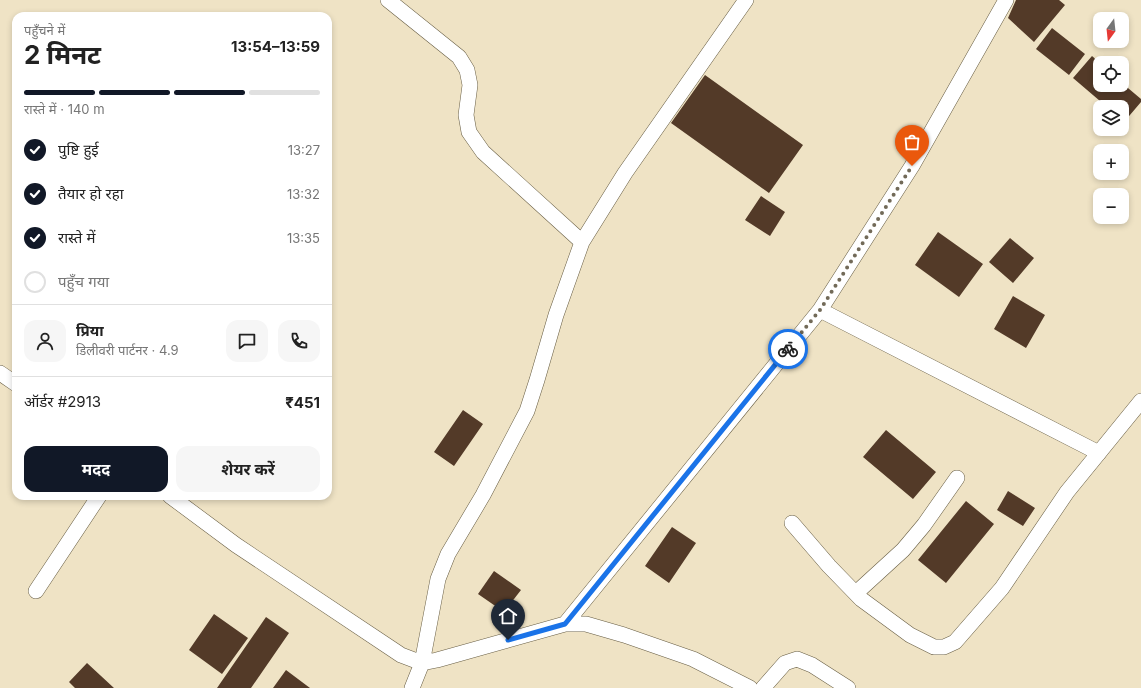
<!DOCTYPE html>
<html lang="hi">
<meta charset="utf-8">
<style>
body{margin:0;font-family:Inter,"Noto Sans Devanagari",sans-serif;background:#f6f6f6;color:#222;height:100vh;display:flex;flex-direction:column;font-size:15px;white-space:nowrap}
*{box-sizing:border-box;margin:0}
p{font-size:13px;color:#767676}
.icon{flex:none;width:22px;height:22px;fill:none;stroke:currentColor;stroke-width:2;stroke-linecap:round;stroke-linejoin:round}
.map{position:relative;flex:1;overflow:hidden}
.side{position:absolute;left:12px;top:12px;width:320px;height:488px;display:flex;flex-direction:column;background:#fff;border-radius:12px;box-shadow:0 2px 6px #0003}
.side>*{flex:none}
.needle{width:26px;rotate:195deg}
.controls{position:absolute;left:1093px;top:12px;display:grid;gap:8px}
.controls a{display:grid;place-items:center;width:36px;height:36px;border-radius:8px;background:#fff;box-shadow:0 2px 6px #0003;font-size:20px}
.pin{position:absolute;display:grid;place-items:center;width:34px;height:34px;color:#fff;margin:-41px -17px;border-radius:50% 50% 50% 0;rotate:-45deg;box-shadow:0 0 4px #0007}
.pin .icon{rotate:45deg}
.courier{position:absolute;display:grid;place-items:center;width:40px;height:40px;margin:-20px;border:3px solid #1a73e8;border-radius:50%;background:#fff;color:#222;box-shadow:0 1px 5px #0007}
.overview em{font-style:normal;font-weight:700}
.overview div{display:flex;flex-direction:column-reverse}
.overview{display:flex;align-items:center;justify-content:space-between;height:68px;padding:0 12px}
h1{font-size:26px;font-weight:700;line-height:30px}
.bar{display:grid;grid-template-columns:repeat(4,1fr);gap:6px 4px;align-content:center;height:48px;padding:0 12px}
.bar i{height:5px;border-radius:3px;background:#e0e0e0}
.bar .selected{background:#111827}
.bar p{grid-column:span 4}
.line{display:flex;align-items:center;gap:10px;padding:0 12px;border-top:1px solid #e0e0e0}
.line div{flex:1}
.round{display:grid;place-items:center;flex:none;width:42px;height:42px;border-radius:12px;background:#f6f6f6}
ol{padding:0 12px;list-style:none}
li{display:flex;align-items:center;gap:12px;height:44px}
li p{margin-inline-start:auto}
li .icon{padding:4px;border-radius:50%;background:#111827;color:#fff;stroke-width:4}
li:last-child{color:#767676}
li i{width:22px;height:22px;border:2px solid #e0e0e0;border-radius:50%}
.button{display:flex;gap:8px;margin-top:auto;padding:8px 12px}
.button a{flex:1;height:46px;border-radius:12px;background:#111827;color:#fff;font-size:16px;font-weight:700;line-height:46px;text-align:center}
.button a+a{background:#f6f6f6;color:#222}
.map>svg:first-child{display:block}
</style>
<div class="map">
<svg width="1141" height="688" viewBox="0 0 1141 688">
<rect width="100%" height="100%" fill="#efe3c5"/>
<path fill="#533a28" d="M1016,0H1059L1065,5L1034,42L1008,18Z
M1052,28L1085,54L1069,75L1036,49Z
M1092,56L1100,63V85H1122V83L1141,99V102L1124,122L1122,120V107H1107L1073,78Z
M705,75L803,145L769,193L671,123Z
M761,196L785,212L770,236L745,220Z
M938,232L983,264L959,297L915,265Z
M1010,238L1034,258L1013,283L989,262Z
M1013,296L1045,315L1026,348L994,329Z
M463,410L483,424L454,466L434,452Z
M886,430L936,472L913,499L863,457Z
M1008,491L1035,508L1023,526L997,510Z
M966,501L994,524L946,583L918,560Z
M672,527L696,543L669,583L645,566Z
M494,571L521,590L504,612L478,594Z
M214,614L248,638L222,674L189,650Z
M266,617L289,633L251,688H217Z
M87,663L114,688H75L69,682Z
M286,670L310,688H273Z"/>
<g fill="none" stroke-linecap="round" stroke-linejoin="round">
<defs>
<path id="street" d="M388,0L459,57L467,70L470,85L466,115L469,132L483,152L582,242
M820,310L1099,453
M0,373L16,384
M170,496L236,545L401,655L422,663L437,660L565,624H586L624,635L693,659L750,688
M792,523L829,566L861,599L910,635L934,647H944L955,642L1002,588L1067,492L1141,401
M36,591L99,496
M856,593L903,550L924,525L957,478
M565,624L820,310L912,166L1006,0
M412,688L422,663L438,579L448,554L483,495L527,411L537,380L556,315L582,242L625,173L746,0
M763,688L785,663L797,659L812,665L848,688"/>
</defs>
<use href="#street" stroke="#675d43" stroke-width="16"/>
<use href="#street" stroke="#fff" stroke-width="15"/>
</g>
<g fill="none" stroke-linecap="round" stroke-linejoin="round">
<path stroke="#726a58" stroke-width="4" stroke-dasharray="0 7.2" d="M788,349L820,310L912,166"/>
<path stroke="#1a73e8" stroke-width="5" d="M508,640L565,624L788,349"/>
</g>
</svg>
<div class="controls">
<a><svg class="needle" viewBox="-14 -14 28 28"><path d="M0-13l5 13h-10z" fill="#e53935"/><path d="M0 13l5-13h-10z" fill="#767676"/></svg></a>
<a><svg class="icon" aria-label="locate" viewBox="0 0 24 24"><circle cx="12" cy="12" r="6"/><path d="M12 2v4M12 18v4M2 12h4M18 12h4"/></svg></a>
<a><svg class="icon" aria-label="layers" viewBox="0 0 24 24"><path d="M12 4l9 5-9 5-9-5zM3 14l9 5 9-5"/></svg></a>
<a>+</a>
<a>−</a>
</div>
<div class="pin" style="left:912px;top:166px;background:#ea580c"><svg class="icon" aria-label="bag" viewBox="0 0 24 24"><path d="M5 8h14l-1 12H6zM9 8a3 3 0 0 1 6 0"/></svg></div>
<div class="pin" style="left:508px;top:640px;background:#1f2937"><svg class="icon" aria-label="home" viewBox="0 0 24 24"><path d="M3 11l9-7 9 7M6 9v11h12V9"/></svg></div>
<div class="courier" style="left:788px;top:349px"><svg class="icon" aria-label="bike" viewBox="0 0 24 24"><circle cx="6" cy="16" r="4"/><circle cx="18" cy="16" r="4"/><path d="M6 16l4-8h5l3 8M10 8l3 8H6M13 5h3"/></svg></div>
<section class="side">
<div class="overview"><div><h1>2 मिनट</h1><p>पहुँचने में</p></div><em>13:54–13:59</em></div>
<div class="bar"><i class="selected"></i><i class="selected"></i><i class="selected"></i><i></i><p>रास्ते में · 140 m</p></div>
<ol>
<li><svg class="icon" aria-label="check" viewBox="0 0 24 24"><path d="M5 12l5 5 9-10"/></svg>पुष्टि हुई<p>13:27</p></li>
<li><svg class="icon" aria-label="check" viewBox="0 0 24 24"><path d="M5 12l5 5 9-10"/></svg>तैयार हो रहा<p>13:32</p></li>
<li><svg class="icon" aria-label="check" viewBox="0 0 24 24"><path d="M5 12l5 5 9-10"/></svg>रास्ते में<p>13:35</p></li>
<li><i></i>पहुँच गया</li>
</ol>
<div class="line" style="height:72px"><a class="round"><svg class="icon" aria-label="person" viewBox="0 0 24 24"><circle cx="12" cy="8" r="4"/><path d="M4 21q1-7 8-7t8 7"/></svg></a><div><b>प्रिया</b><p>डिलीवरी पार्टनर · 4.9</p></div><a class="round"><svg class="icon" aria-label="chat" viewBox="0 0 24 24"><path d="M4 5h16v11H9l-5 4z"/></svg></a><a class="round"><svg class="icon" aria-label="phone" viewBox="0 0 24 24"><path d="M5 4h4l2 5-3 2q2 4 5 5l2-3 5 2v4C11 20 4 13 5 4z"/></svg></a></div>
<div class="line" style="height:52px"><div>ऑर्डर #2913</div><b>₹451</b></div>
<div class="button"><a>मदद</a><a>शेयर करें</a></div>
</section>
</div>
